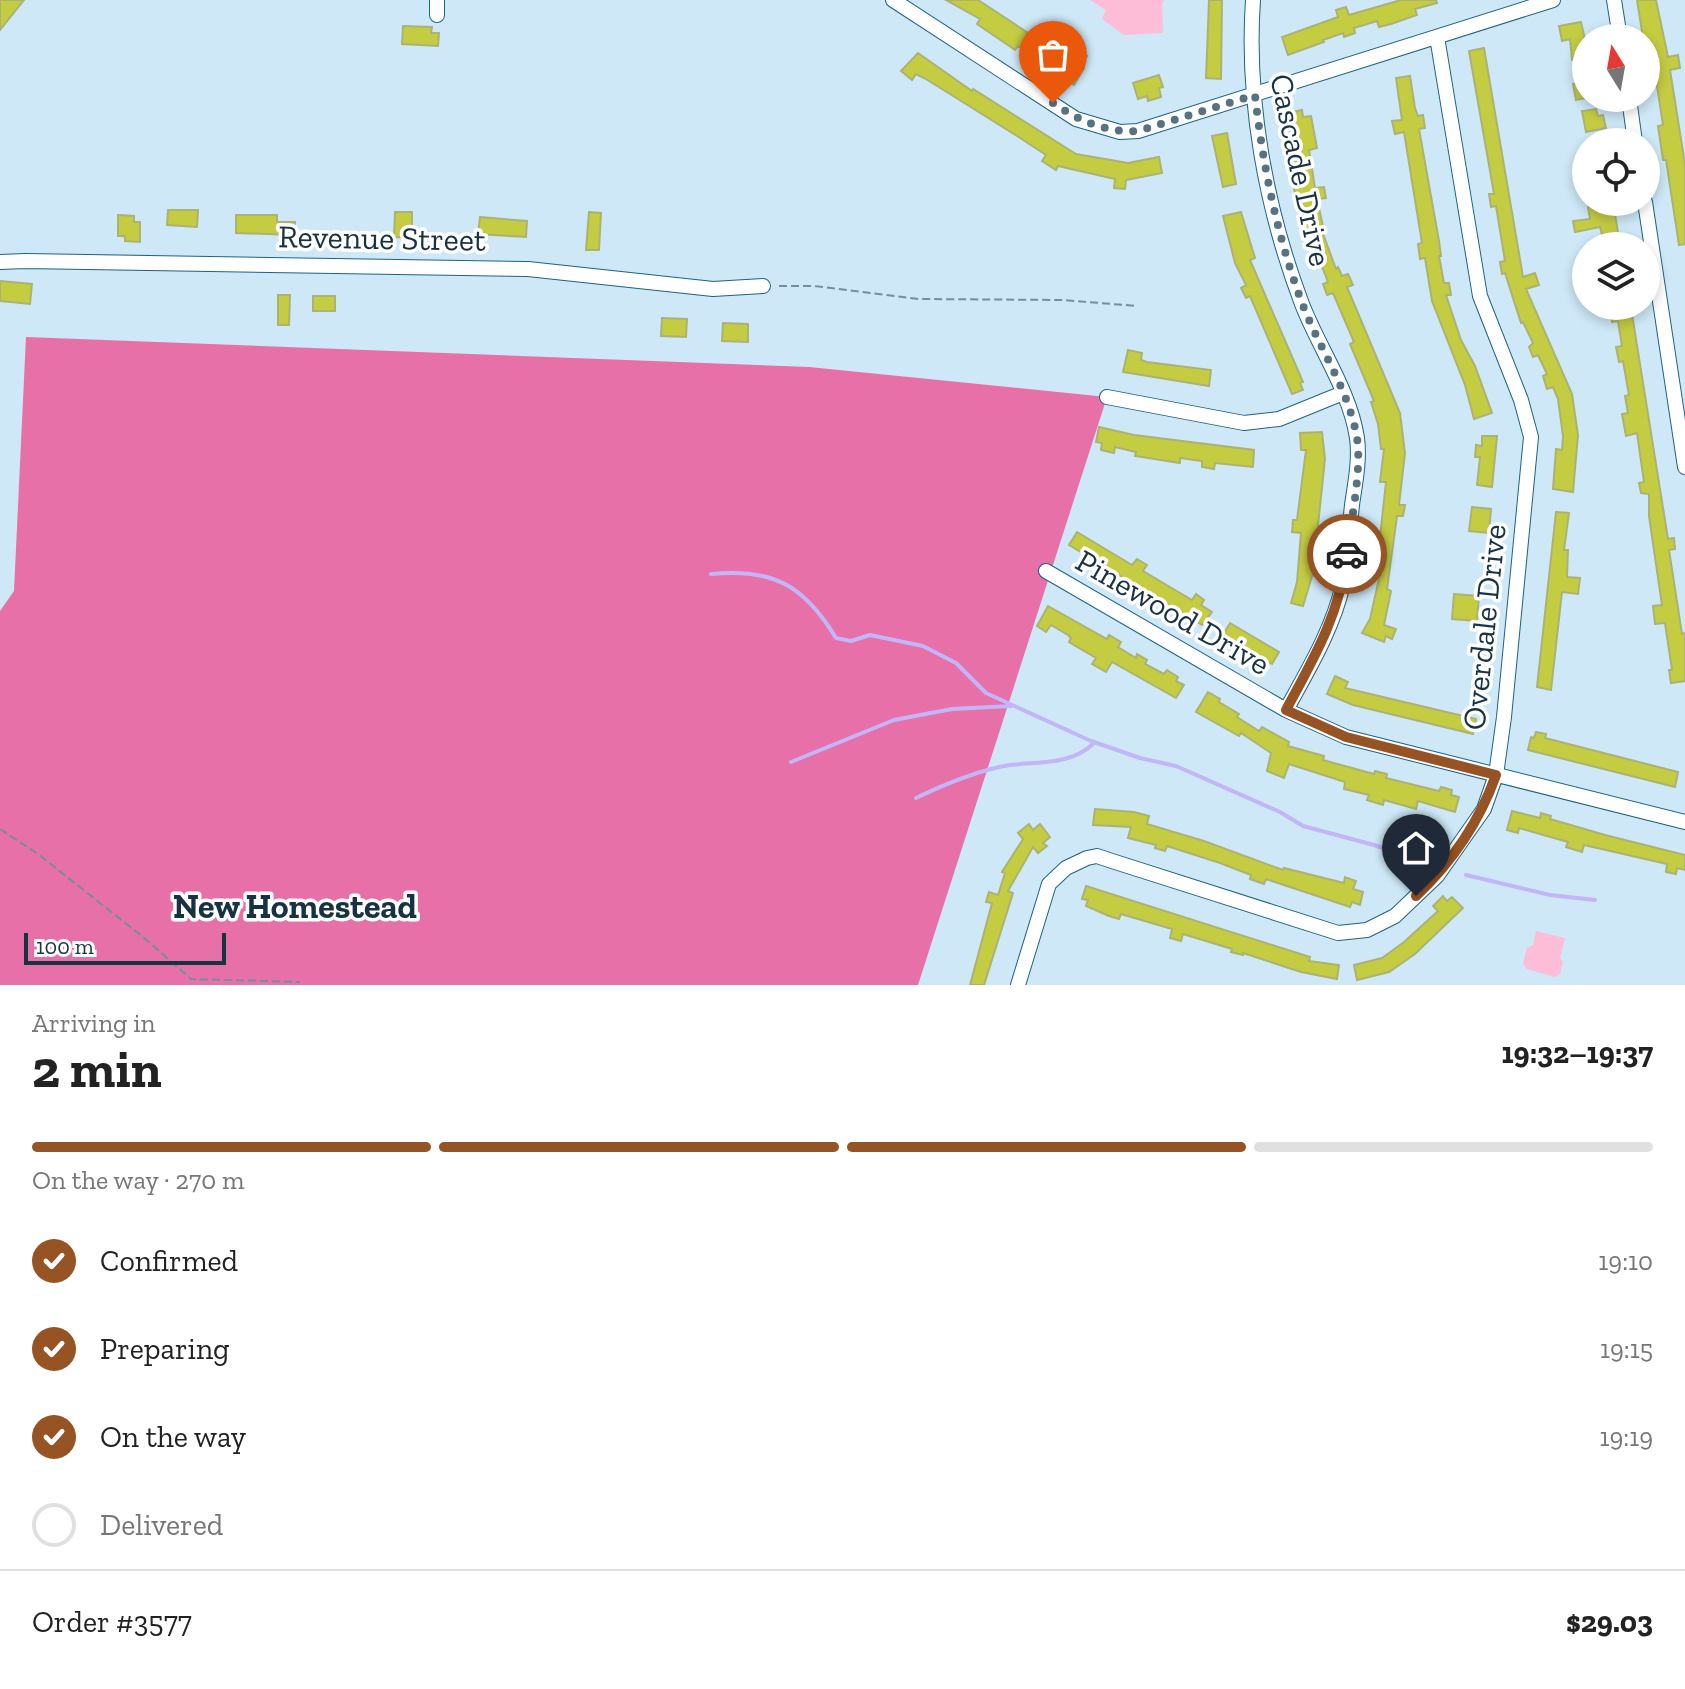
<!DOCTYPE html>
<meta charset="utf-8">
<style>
body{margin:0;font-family:"Zilla Slab",serif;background:#f2f2f2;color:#222;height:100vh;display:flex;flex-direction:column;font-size:30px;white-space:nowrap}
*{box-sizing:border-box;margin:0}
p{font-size:26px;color:#767676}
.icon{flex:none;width:44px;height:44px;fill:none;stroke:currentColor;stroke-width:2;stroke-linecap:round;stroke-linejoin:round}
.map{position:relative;height:985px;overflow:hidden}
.details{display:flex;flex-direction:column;background:#fff;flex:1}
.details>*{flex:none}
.needle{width:52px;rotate:349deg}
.tools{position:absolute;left:1572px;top:24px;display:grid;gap:16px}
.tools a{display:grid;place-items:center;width:88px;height:88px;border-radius:50%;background:#fff;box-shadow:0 4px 12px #0003;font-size:40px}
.scale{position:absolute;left:24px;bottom:20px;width:202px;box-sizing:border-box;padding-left:8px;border:4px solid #173342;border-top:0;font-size:22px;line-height:28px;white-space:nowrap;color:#173342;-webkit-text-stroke:6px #fff;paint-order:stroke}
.pin{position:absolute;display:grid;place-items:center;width:68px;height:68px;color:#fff;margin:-82px -34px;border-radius:50% 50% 50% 0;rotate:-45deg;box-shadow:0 0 8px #0007}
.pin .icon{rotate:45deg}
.courier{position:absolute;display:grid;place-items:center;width:80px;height:80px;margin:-40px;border:6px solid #965323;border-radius:50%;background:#fff;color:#222;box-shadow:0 2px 10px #0007}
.overview em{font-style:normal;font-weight:800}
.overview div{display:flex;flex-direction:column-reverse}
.overview{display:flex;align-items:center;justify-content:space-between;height:136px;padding:0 32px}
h1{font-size:52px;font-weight:800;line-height:60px}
.bar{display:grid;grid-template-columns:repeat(4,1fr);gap:12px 8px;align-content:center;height:96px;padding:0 32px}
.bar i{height:10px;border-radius:6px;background:#e0e0e0}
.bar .selected{background:#965323}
.bar p{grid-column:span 4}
.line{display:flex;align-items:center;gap:20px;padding:0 32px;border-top:2px solid #e0e0e0}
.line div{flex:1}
ol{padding:0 32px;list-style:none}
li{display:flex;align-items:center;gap:24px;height:88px}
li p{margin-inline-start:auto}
li .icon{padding:8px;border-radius:50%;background:#965323;color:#fff;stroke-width:4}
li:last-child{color:#767676}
li i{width:44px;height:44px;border:4px solid #e0e0e0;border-radius:50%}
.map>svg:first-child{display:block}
</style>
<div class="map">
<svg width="1685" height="985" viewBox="0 0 1685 985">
<rect width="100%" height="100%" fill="#cee8f7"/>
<path fill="#fdbdd7" d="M1090,0H1164L1162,4L1163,33L1124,35L1102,19L1106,10Z
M1536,931L1565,938L1560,958L1563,962L1560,974L1555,977L1527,969L1523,963L1527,948L1533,945Z"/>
<path fill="#e670a7" d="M26,337L809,367L1107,397L918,985H0V611L14,591Z"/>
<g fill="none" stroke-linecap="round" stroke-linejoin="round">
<path stroke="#c2b5f8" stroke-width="4" d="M711,574C773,568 804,585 836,638L851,641L870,635L923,646L956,663L986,693L1091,741L1140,758L1176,766L1280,812L1303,826L1374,845L1417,860
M791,762L894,720L952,709L1011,706
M916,798C943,785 969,774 999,767C1031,760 1069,768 1094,743
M1466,875L1550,895L1595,900"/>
</g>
<path fill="#c4cc42" stroke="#acb272" stroke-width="2" d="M0,0H24L0,30Z
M946,0H978L1045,44L1058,23L1066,28L1054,49L1072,60L1077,50L1087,56L1080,66L1084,68L1074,85L1034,63L1036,58L1018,46L1015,50L977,24L980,19Z
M1209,0H1222L1221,79L1206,78Z
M1401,0H1436L1437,3L1415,9L1417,15L1391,24L1379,27L1377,21L1354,28L1355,33L1344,37L1343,33L1323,40L1324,42L1288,55L1282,37L1338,17L1336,10L1346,7L1349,15Z
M1637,0H1656L1668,57L1678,55L1680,68L1670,70L1685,164V244L1679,245L1666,160H1663L1658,126L1663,125L1650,41L1646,42V38H1643Z
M1581,22L1586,44V98L1576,100L1573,84L1578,83L1575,60H1572L1570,39L1562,41L1559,26Z
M403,26L432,27L431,33H439L438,46L402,44Z
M1484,48L1523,277L1535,273L1539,285L1526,289L1572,394L1578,435L1573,492L1553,489L1556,449L1562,450L1563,436L1558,399L1553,387L1547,389L1543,376L1547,374L1538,355L1533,357L1529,347L1533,343L1523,322L1521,323L1505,273L1502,274L1500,262L1505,261L1496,206L1491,207L1489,194H1494L1490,171L1469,51Z
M918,53L972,91L973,89L1076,154L1128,163L1159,157L1162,173L1126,180L1125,189L1114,188L1115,179L1058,166L1056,170L1042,161L1046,155L1017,136L926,79L916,74L912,80L901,71Z
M1159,75L1163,87L1159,88L1161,97L1148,101L1147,96L1138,99L1133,83Z
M1410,76L1415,108L1418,116L1423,115L1425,128L1419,129L1439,241L1441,256H1439L1444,283H1449L1451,295H1446L1461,340L1475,366L1492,413L1474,419L1465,385L1432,301L1425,258L1420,259L1418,244L1422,243L1404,132L1395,134L1392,121L1402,120L1396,78Z
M1596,109L1598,116L1603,115L1606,128L1586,132L1582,111Z
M1302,110L1303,117L1311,116L1317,148L1309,150L1315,188L1324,187L1326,198L1317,199L1324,231H1322L1336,269L1338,267L1342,276L1348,274L1353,285L1347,287L1400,413L1405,453L1399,505H1405L1403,516H1397L1387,589L1391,591L1384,625L1396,629L1392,639L1386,636L1384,642L1362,633L1370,619L1380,574H1376L1386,482H1380L1384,449H1381L1378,424L1371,402L1374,401L1350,344L1354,342L1333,293L1327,295L1323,284L1328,282L1309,234L1304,235L1301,223L1306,222L1302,202H1296L1294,188L1300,187L1287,113Z
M1227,133L1236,184L1223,187L1212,136Z
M1607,203L1608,208L1614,207L1620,246H1605L1600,227L1575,232L1573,221L1590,219L1588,207Z
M168,210H198L197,227L167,225Z
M395,212H412V238L394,237Z
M589,212L601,213L599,250H586Z
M1241,212L1255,258L1250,260L1303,382L1300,383L1303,390L1292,394L1250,296L1246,298L1241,288L1246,285L1235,263L1223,216Z
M118,215L134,216V222H140V242L125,241V236H118Z
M236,215H277V222H295L294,235L236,233Z
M480,217L527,221L526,237L478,234Z
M0,281L32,284L30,304L0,301Z
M278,295H290L289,325H278Z
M313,296H335V311H313Z
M1631,308L1668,539L1674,538L1675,549L1669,550L1682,634L1685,633V681L1671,683L1669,670H1672L1665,623L1655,624L1653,606L1662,605L1649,516V494L1641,493L1639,483L1644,482L1637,433L1626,436L1622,414L1628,413L1625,396L1629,395L1623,361L1619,362L1616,347L1622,346L1618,321L1612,322L1610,312Z
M662,318L687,319L686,337L661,336Z
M723,323L748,324V342L722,341Z
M1128,350L1142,353L1141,360L1147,362L1211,370L1209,386L1123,372Z
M1099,427L1134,435L1254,450L1253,467L1215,463L1214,469L1202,467V461L1180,458V463L1135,456L1136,452L1115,447L1114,453L1101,450L1102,443L1096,442Z
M1322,432L1325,459L1313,573L1303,606L1291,603L1297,582L1301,533L1292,532L1293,520H1297L1306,450H1301L1300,433Z
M1482,436H1497L1492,487L1477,485L1480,457H1475L1476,445L1482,446Z
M1472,507L1491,509L1489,533L1469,531Z
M1556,512L1569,513L1564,550H1568L1567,577L1580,578L1578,594L1562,592L1551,690L1537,687Z
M1077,532L1132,565L1137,559L1147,565L1143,571L1192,600L1196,594L1204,600L1201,605L1212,612L1202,625L1069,545Z
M1454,594L1479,596L1477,621L1452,619Z
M1048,606L1107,639L1109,635L1121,642L1118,647L1136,658L1137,654L1147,660L1145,664L1164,674L1167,670L1178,677L1176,681L1184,685L1176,698L1112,662L1106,672L1092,664L1096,658L1069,642L1071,638L1068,635L1051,625L1046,632L1037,626Z
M1230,623L1279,652L1272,664L1223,635Z
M1335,676L1348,682L1345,688L1476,719L1473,734L1353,705L1327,694Z
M1208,692L1220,699L1219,702L1239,714L1237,717L1259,731L1262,727L1289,742L1288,746L1324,756L1323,760L1374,774L1375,771L1387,774L1386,778L1439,791L1441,787L1452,790L1451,795L1459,797L1455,812L1418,801L1416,809L1384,800L1383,805L1367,800L1369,795L1344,789L1345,782L1289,764L1284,778L1267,771L1271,753L1241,733L1239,736L1196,712Z
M1536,732L1546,734L1545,738L1678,772L1675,787L1528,750L1531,737L1534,738Z
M1095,809L1134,812L1149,816L1147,824L1204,841L1283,870L1284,868L1344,883L1345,877L1356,881L1353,889L1363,892L1360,905L1352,902L1350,907L1266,879L1264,884L1250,879L1251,875L1220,863L1167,846L1165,851L1155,848L1156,845L1128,838L1131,827L1093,825Z
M1512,811L1540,818L1541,813L1551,816L1550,819L1605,835L1685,855V870L1677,868L1676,874L1666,872L1667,864L1584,845L1582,852L1566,847L1568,842L1519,828L1518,833L1507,830Z
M1029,824L1033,830L1040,824L1050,837L1043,843L1047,846L1038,853L1033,847L1008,891L1013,893L984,985H970L992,903L986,902L989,892L998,895L1005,873L1002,872L1023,839L1018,833Z
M1086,886L1310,957L1309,961L1339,965L1337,979L1301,972L1243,953V955L1231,952L1232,949L1183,934L1181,941L1170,938L1172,929L1121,914L1119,919L1109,916L1086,906L1088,900L1082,899Z
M1443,896L1447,901L1452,897L1463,908L1415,954L1389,972L1357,980L1354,965L1382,958L1404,942L1438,911L1433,906Z"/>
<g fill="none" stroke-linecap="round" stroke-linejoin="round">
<defs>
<path id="minor" d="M893,0L1076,119L1120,132L1138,131L1553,0
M1253,0C1246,101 1266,209 1302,304C1319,348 1350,391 1357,438C1360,460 1355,484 1352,505C1349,531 1349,558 1343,584C1333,629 1308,670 1286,710
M1614,0L1620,38
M437,15V0
M1629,98L1635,142
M1645,202L1685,467
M0,262L25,261L528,269L713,289L763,286
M1107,397L1244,423L1279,419L1343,393
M1046,571L1286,710L1346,737L1685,822
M1018,985L1049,884L1066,868L1087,858L1097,856L1112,861L1338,933L1367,930L1395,916L1437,876L1484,809L1496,775L1504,717L1531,437L1521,400L1480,296L1437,37"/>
</defs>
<use href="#minor" stroke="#1c6383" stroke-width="16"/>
<path stroke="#738e9d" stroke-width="2" stroke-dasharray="8 4" stroke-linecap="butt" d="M779,286H814L919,299L1063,300L1137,306
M0,829L38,854L143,937L191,979L300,982"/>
<use href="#minor" stroke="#fff" stroke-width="14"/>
</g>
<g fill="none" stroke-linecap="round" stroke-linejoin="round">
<path stroke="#577281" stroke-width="8" stroke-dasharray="0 14.4" d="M1053,103C1078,120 1106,133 1138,131L1255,95C1263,166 1277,236 1302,303C1319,348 1349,390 1357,438C1362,469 1351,521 1347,554"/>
<path stroke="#965323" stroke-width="10" d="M1347,554C1340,614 1314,658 1286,710L1346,737L1496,775C1479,823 1452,862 1416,896"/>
</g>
<g text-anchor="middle" stroke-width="7" stroke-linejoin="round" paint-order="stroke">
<g font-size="32" fill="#173342" stroke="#fff">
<text transform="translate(1301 170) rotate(78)" y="11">Cascade Drive</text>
<text transform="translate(382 238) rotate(1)" y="11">Revenue Street</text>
<text transform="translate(1173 612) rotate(30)" y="11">Pinewood Drive</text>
<text transform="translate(1484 627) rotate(-84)" y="11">Overdale Drive</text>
</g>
<g font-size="34" font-weight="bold" fill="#173342" stroke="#fff">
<text x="295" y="918">New Homestead</text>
</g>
</g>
</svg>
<div class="tools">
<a><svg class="needle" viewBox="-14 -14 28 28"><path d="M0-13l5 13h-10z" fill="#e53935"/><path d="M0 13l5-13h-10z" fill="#767676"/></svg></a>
<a><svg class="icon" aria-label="locate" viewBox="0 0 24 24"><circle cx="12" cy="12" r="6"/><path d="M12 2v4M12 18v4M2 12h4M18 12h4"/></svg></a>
<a><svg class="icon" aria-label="layers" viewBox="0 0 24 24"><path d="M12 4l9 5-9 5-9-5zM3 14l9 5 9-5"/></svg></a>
</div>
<div class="scale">100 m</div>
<div class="pin" style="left:1053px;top:103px;background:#ea580c"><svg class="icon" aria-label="bag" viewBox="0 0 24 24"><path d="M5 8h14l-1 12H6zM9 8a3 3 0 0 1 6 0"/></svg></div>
<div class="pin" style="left:1416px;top:896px;background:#1f2937"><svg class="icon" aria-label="home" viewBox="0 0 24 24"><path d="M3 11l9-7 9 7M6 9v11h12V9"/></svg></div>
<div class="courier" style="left:1347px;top:554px"><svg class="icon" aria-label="car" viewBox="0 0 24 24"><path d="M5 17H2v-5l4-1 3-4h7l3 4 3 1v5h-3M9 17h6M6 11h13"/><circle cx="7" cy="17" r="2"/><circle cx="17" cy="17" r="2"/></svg></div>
</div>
<section class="details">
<div class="overview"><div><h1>2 min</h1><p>Arriving in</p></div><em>19:32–19:37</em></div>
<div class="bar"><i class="selected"></i><i class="selected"></i><i class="selected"></i><i></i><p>On the way · 270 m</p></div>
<ol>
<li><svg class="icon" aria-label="check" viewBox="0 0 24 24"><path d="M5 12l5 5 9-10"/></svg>Confirmed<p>19:10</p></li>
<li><svg class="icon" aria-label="check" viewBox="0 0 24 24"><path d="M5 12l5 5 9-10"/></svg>Preparing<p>19:15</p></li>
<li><svg class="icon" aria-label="check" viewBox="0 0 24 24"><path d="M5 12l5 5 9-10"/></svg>On the way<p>19:19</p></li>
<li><i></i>Delivered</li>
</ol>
<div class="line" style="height:104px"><div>Order #3577</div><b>$29.03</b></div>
</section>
